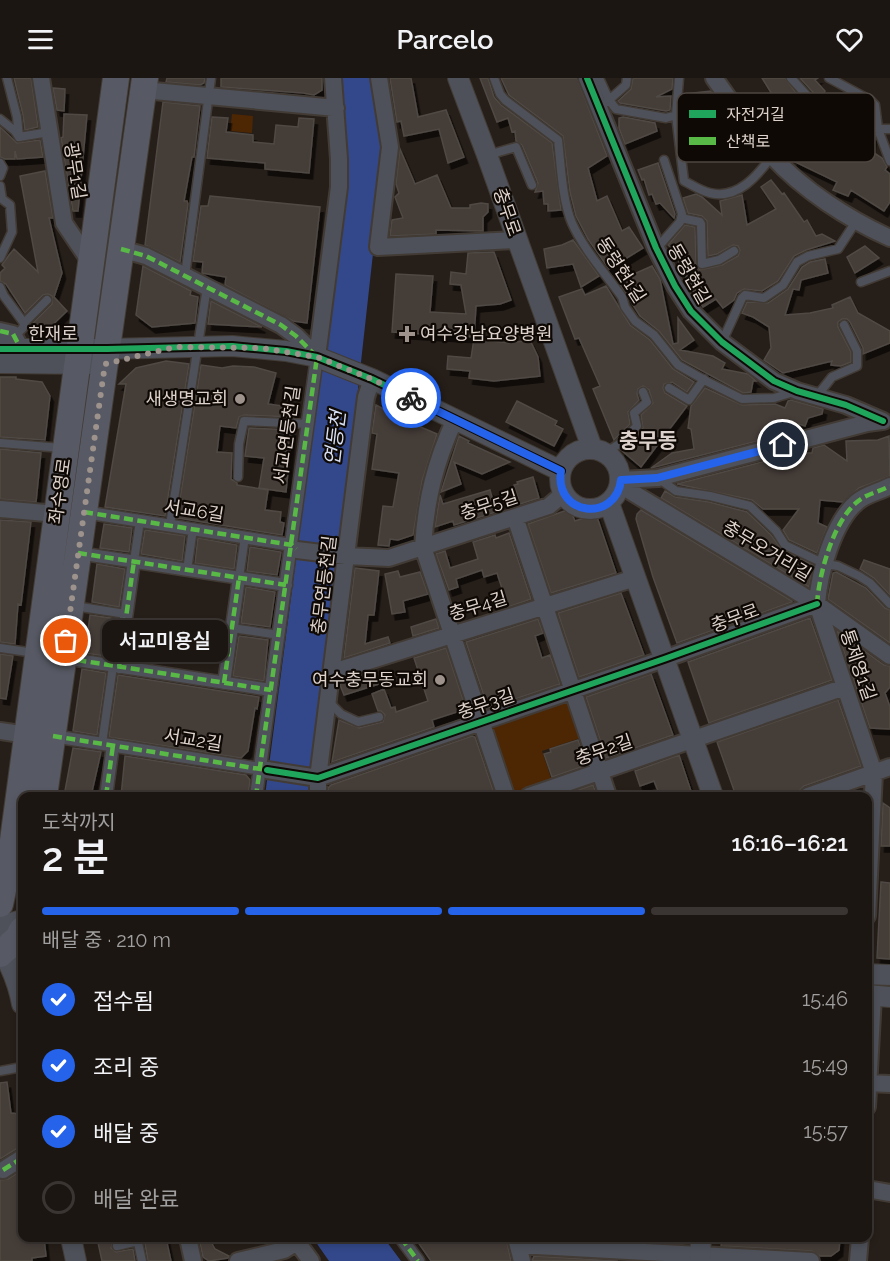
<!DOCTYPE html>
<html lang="ko">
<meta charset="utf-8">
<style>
body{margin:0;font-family:Raleway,"Noto Sans KR",sans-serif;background:#251f1b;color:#f1f3f6;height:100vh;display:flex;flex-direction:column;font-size:22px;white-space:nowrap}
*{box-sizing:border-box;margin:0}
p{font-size:20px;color:#a09f9f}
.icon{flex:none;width:33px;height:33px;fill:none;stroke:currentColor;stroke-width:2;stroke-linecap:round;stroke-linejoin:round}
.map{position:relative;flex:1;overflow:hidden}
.details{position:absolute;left:18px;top:714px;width:854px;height:450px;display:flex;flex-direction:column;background:#1c1612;border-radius:12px;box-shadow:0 3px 9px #0003,0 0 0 2px #3a3532}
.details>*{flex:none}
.pin{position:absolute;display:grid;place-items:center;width:51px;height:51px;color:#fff;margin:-26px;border:3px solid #fff;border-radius:50%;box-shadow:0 2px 6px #0007}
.courier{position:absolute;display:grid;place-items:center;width:60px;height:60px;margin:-30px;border:4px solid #2563eb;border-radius:50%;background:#fff;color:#222;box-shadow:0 2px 8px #0007}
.bubble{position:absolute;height:42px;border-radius:12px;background:#1c1612;box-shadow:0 3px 9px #0003,0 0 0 2px #3a3532;font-size:20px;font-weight:600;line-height:42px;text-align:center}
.headline em{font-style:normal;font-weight:600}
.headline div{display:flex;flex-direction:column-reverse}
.headline{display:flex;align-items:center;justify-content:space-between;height:102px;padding:0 24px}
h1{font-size:39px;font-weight:600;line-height:45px}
.bar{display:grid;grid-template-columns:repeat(4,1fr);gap:9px 6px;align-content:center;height:72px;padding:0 24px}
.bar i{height:8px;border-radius:4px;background:#3a3532}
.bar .on{background:#2563eb}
.bar p{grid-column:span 4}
ol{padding:0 24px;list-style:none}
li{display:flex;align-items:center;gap:18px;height:66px}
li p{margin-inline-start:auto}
li .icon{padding:6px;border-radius:50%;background:#2563eb;color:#fff;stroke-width:4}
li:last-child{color:#a09f9f}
li i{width:33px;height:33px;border:3px solid #3a3532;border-radius:50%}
header{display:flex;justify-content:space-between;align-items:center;height:78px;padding:0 24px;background:#1c1612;font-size:27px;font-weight:600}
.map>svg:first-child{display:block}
</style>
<header><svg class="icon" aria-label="menu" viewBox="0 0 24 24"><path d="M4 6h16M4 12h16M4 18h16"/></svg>Parcelo<svg class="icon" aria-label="heart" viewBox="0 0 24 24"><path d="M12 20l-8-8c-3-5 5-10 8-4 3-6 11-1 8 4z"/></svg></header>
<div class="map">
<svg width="890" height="1183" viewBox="0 0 890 1183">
<defs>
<filter id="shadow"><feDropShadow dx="3.5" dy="6" stdDeviation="0" flood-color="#0009"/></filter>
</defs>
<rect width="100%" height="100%" fill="#261e18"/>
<path fill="#4d2603" d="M232,36L253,38L252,55L230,53Z
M570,621L583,659L542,673L553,706L518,718H511L487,650Z"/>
<path fill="#33488a" d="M340,0H376L385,67L341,465L309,718H265L347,91Z
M313,1160H384L401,1183H329Z"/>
<path fill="#443d37" stroke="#504944" stroke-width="1.5" filter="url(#shadow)" d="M14,0H31L38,49L25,52L23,37Z
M167,0H205L204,5L200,7L166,4Z
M221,0H322V12L314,17L303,15L221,9Z
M390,0H411L418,39L446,32L464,79L448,85L439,51L404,58L401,43L397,44Z
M480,0H488L494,19L501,27L552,65L561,132L548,133V126H544L543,113L535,114L538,105L522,67L516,63L515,53L512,54L508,40L497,44Z
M501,0H577L607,78L588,90L597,123L607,118L622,153L629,149L643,170L609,191L588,161L576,138L570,114L563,58L509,17Z
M633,0H673L672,11L656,19L671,18L670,32L666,33L620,25L618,23L631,11Z
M762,0H785L796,15L778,26Z
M800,0H818L815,2L825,13L820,22Z
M53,10L65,11L64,33L57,32Z
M711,13L714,20L719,25V31L703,33L683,31L684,16Z
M163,24L200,28L194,79H192L184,123H187L188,126L180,184L145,167Z
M64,36L87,37L78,133H73L61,60L63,59Z
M212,39L228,40L226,54L253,57V64L274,66L276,47L298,49L299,40L314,41L309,95L265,91V85L207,80Z
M623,39L655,45L657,53L625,66L619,50V40Z
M0,49L17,65L40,62L43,79L17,81L15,73V81H5L0,79Z
M834,50L873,57L871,73L882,80L887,89L885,92L890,96V124L884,133L851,112L848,118L833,112L837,104L793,83L799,70L823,82L829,62L831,63Z
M400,71L415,106L437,97L451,130H470V127L481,125L488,126V134L483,139V153L436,152V156L390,158L392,142L403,140L395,119L399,115L396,106Z
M658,85L675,136L674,140L660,125L656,126L652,116L649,117L644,101L642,102L638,92Z
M45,93L53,140H49L62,195L54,219L67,233L43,256L33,245L52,226V218L48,216L43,217L25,235L6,206L0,203V195L5,190L2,187L9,177L14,171L38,194L20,98Z
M771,102L782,116L784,115L804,144L807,142L816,158L822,156L835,163L806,172L794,178L778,203L762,213L744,211L737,215L734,222L723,230L716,221L703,229L686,202V192H679V177L668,167L685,147L695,149L696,186L700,192L722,187L738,178L740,172L738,168L733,167L717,176L708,178L707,143L702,138L688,135L683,120L696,116L702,119L722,137L720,123L742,117L747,147L776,131L761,109Z
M210,118L320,129L307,245L293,243L225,207L226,199L202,195L203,184L193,183L201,128H208Z
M573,162L599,198L581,209L573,186L547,190L544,171L562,167Z
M865,168L879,180L855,195L847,179Z
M494,174L511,222L500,226L476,228L474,259L392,254L396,196L433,198L430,234L466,236L461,207L450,206L451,194L466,196L468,175Z
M825,181L828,195L801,202L799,212L793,211L785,237L810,235L833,230L832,227L850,219L858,235L890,253V265L863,276V270L850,244L847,241H842L838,244V249L851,274V284L841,288L831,287L832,283L783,295L764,282L771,270L769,249L753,239L742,235L747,224L768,225L788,211L802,189L810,184Z
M143,188L191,213L190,217L198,219L195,245L152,249L136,237Z
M652,188L660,201L673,266L678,265V240L694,262L680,272L713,278L725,285L722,291L748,296L756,303H753L751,314L743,315L682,282L659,253L640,238L618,203Z
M606,208L630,247L650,262L673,291L694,304L687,314L672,304L664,306L663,310L665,315L687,328L641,389L621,372L643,350L641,337L653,325L649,312L643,308L638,311L637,316L639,322L628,334L630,346L614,362L593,311L600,308L579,260L575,261L559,219L582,211L585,217Z
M211,223L262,249L208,246Z
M474,261L509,265L530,262L538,279L540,298L494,303L469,300L470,293L447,291L448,278L471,280Z
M166,283L189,286L165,438L105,429L126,306H119L136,290Z
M201,287L222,290L233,288L254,289L276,295L268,326L296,330L294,339L244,337L239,339L236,350L220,348L217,374L232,375L231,401L237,405V407L268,412L265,432L281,434L280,444L284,445L282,457L177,440Z
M0,299H16V301L42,304L50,318L45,362L0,359Z
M705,310L742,327L775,326L785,330L788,323L791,322L823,331L822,336L808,340L805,348L799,346L798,350L788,347L785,356L651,390L672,375L694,371L691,351L688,350L691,328Z
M517,323L557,343L555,347L563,351L554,368L506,344Z
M376,327L404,342L437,356L422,403L413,457L398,462L390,461L389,468L378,467L383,428L393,429L399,395L372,391L377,356L372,355Z
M249,350L292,352L286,414L259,410L264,380L245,378Z
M459,358L469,363L468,365L510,384L482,396L454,384L461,406L441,414Z
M889,358L890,398L859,410L843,424L820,422L818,445L827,449L817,475L789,462L783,452L799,431H763L752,422L677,406L797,375H812L813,370L824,367L847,383L846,363L878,362Z
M0,371L41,375L36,424L0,421Z
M533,399L539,420L520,426L514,407L518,406L517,404Z
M490,412L496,434L454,447L453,443L435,449L440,417L443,426Z
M665,413L675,419L709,424L747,434L771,457L782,472L813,487L809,509L661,420Z
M570,431L575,443L596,436L616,495L551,515L528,446Z
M641,432L792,523V524L677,565L653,499L636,441L637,436Z
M0,442L31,444L21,527L18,526L15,566L0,564Z
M104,446L132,450L129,474L100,470Z
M145,452L185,458L182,483L141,476Z
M509,455L531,521L508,529L497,495L484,499L482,492L456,501L458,509L449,512L436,476L445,473L450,490L478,481L473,464L495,457L496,460Z
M198,460L237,467L234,491L195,485Z
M250,469L281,474L277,497L247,493Z
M864,482L890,491V517L874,500L860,491Z
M97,486L125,491L119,529L92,524Z
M355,490L379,493L374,537H368L365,566L388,559L390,565L344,580Z
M398,493L400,499L420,494L428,516L403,523L405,534L392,536L385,496Z
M836,494L866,510L885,530L890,532V565L828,521L833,495Z
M246,509L275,514L270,549L241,545Z
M621,515L644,577L579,599L558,535Z
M90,537L117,541L112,579L85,575Z
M810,540L832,602L709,645L688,584Z
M436,541L439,550L413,558L411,549Z
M538,541L543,555L535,558L542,580L550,577L560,606L488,630L466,564Z
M837,553L884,587L890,588V609L885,615L890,629V651L870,650Z
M239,558L268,562L264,603L233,598Z
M446,570L466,631L432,642L434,649L332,684L339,642L359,650L383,644L385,637L381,633H378L372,616L384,611L391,630L395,629L396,634L428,623L414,580Z
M0,576L13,578L6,621L0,620Z
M82,591L106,595L97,657L73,653Z
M374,592L379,606L344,617L340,607L343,604V602Z
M651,596L673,657L606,680L586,619Z
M118,597L259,619L257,631L255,630L248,673L241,680L109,659Z
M838,622L861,688L804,708L800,712L798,718H736L717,664Z
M472,658L475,659L495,718H328V710L331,707Z
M578,662L587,687L552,699L544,676L551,674L550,671Z
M73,670L101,674L91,718H64Z
M679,677L692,716L685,718H660L654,703L640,708L635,693Z
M125,678L246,697L250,702L248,718H121Z
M593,707L597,718H560Z
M883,725L890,730V768H881Z
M881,804L890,805V881L877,880Z
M7,1004L11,1035L20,1036L22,1070L16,1071L0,1081V1005Z
M22,1092V1160H44L46,1178L32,1180V1183H0V1102L8,1101Z
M97,1160H125L113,1163L111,1170L116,1174L133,1171L135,1183H102Z
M144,1160H166L171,1183H148Z
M199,1160H209L215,1171L229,1178L228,1180L209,1183L203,1179Z
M415,1160H452V1164L473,1165V1161L479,1160H506L511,1183H431Z
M573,1160H679V1165Z
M722,1160H840L839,1172L831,1178H820L812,1173L721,1168Z
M534,1178L618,1183H532Z"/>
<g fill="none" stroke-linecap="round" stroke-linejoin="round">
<defs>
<path id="service" d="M7,0L17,39L19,59
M494,0L500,16L505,22L558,62C561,87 562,122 572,145C584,172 605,195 622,219L625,229L635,243L654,257L678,287L708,304L742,321L774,320L797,313
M599,0L609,22L607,24
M627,0L626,7L609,22L616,31L666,40L676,37L679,0
M791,0L830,43
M829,0L870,22L875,27L878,51L890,83
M676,37L684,103C692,107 701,113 710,115C738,122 758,97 772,78
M0,41L15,53L19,59L49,54
M746,44L830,43L878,51H890
M488,77L516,69L532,107
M0,85L3,90L0,98
M0,108L2,121L10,127L12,154L0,180
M681,140L700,144L701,146L702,186L719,182L734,173
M657,170L680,144L682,136L664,82
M185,198L211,0
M861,204L890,193
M0,209L4,218L24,245L23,250L15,258
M24,245L47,222
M722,264L742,220L745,217L764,220L783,207L797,184L808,178L838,171L857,142
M669,310L689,322L704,301
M817,318L832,299L857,288V273L844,247
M0,365L62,370
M605,375L619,366L637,348L634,335L647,324L643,314
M238,399L239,366L244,343L309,346
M658,400L676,413L710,418L750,428L776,453L785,467L825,486L838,488L859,498L870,505L890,526
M170,447L207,209
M134,483L140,443
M187,492L193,451
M239,500L245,459
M74,528L126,536
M232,550L279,557
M0,570L35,575
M329,624L341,636L358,644L379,639
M102,666L113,588
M0,993L22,989
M137,1160L142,1183
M117,1168L138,1163"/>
<path id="pedestrian" d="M84,434L292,467L297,472
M78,475L286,507
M64,580L271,612
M119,589L134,483
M224,605L239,500
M53,658L267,692
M106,718L113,667
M256,718L317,279
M401,1160L418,1183"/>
<path id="minor" d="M41,0L64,145L91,185
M379,0L390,69L378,169L517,162
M587,0L656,170L675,208L691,233L722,264L774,303L797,313L846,327L883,343
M714,0C733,26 751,54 772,78C803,112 848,141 890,160
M143,12L336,30
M121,171L146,178L281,247L296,258L317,279
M0,253L13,256L21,271
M317,279L339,109V81L333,0
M455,341C435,385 426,421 423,469L506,718
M621,402L658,400L867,345L882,343
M620,407L817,526L890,578
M0,431L57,436
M515,439L608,718
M297,472L346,478L389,480L549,428L563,416
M333,594L635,500
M0,653L27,657
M267,692L318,700L664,581L817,526
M318,718V700L366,319L372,301
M529,718L845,609
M808,718L890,689
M867,838L874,695L817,526C819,496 833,444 857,424C866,416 879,414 890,408
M867,1005L890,1006
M867,1029L873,918
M3,1092L22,1080
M867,1111L890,1115
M188,1160L193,1183
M296,1160L297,1164L311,1183
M516,1160L522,1183
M518,1167L811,1183
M238,1183L284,1172L303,1160
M858,1183L860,1160"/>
<path id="tertiary" d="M458,0L487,77L592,370
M0,271H107L232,268L286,273L317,279L372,301L561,393
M0,285L90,286
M560 401a30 30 0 1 1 60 0a30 30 0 1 1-60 0Z
M609,425L713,718
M0,848L22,842
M0,869C11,888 18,904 22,926
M867,896L890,897
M867,917L890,919
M71,1160L76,1183
M700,1183L701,1160"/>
<path id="primary" d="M44,718L145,0
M0,826L12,770L116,0
M0,876L18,860L22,852"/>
</defs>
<use href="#service" stroke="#423b35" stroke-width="11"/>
<use href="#pedestrian" stroke="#423b35" stroke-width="15"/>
<use href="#minor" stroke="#423b35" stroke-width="20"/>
<use href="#tertiary" stroke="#423b35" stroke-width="22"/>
<use href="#primary" stroke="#423b35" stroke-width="28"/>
<use href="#service" stroke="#4e5159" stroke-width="8"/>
<use href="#pedestrian" stroke="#4e5159" stroke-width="12"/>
<use href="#minor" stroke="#4e5159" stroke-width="16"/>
<use href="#tertiary" stroke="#4e5159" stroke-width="20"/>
<use href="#primary" stroke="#575a64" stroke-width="26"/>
<path stroke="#58b947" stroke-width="4.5" stroke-dasharray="9 4.5" stroke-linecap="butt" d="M121,171L146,178L281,247L296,258L317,279L256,718
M0,253L13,256L21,271
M84,434L292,467L296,471
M78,475L286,507
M817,526C819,496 833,444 857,424C866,416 879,414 890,408
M64,580L271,612
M119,589L134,483
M224,605L239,500
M53,658L266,692
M106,718L113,667
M3,1092L22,1080
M401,1160L418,1183"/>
<defs>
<path id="cycleway" d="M587,0L656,170L675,208L691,233L722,264L774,303L797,313L846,327L883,343
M0,271H107L232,268L286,273L317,279L372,301L561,393
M267,692L318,700L664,581L817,526"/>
</defs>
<use href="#cycleway" stroke="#0f0905" stroke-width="10"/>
<use href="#cycleway" stroke="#20a55d" stroke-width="6"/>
</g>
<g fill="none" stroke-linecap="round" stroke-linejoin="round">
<path stroke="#9d938c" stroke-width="6" stroke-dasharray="0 10.8" d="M66,563L105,286L175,269L261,270L317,279L372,301L411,320"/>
<path stroke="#2563eb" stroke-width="8" d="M411,320L561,393C554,438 616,445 621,402L657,400L783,367"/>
</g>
<g fill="#9d938c" stroke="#0f0905" stroke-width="2">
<path d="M404 247h6v6h6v6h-6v6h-6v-6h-6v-6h6z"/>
<circle cx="240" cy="321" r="6"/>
<circle cx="440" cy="602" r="6"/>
</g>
<g text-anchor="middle" stroke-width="4.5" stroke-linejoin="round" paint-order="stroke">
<g font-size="18" fill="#ddd2cb" stroke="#0f0905">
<text transform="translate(75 93) rotate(81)" y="6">광무1길</text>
<text transform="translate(507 134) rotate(71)" y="6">충무로</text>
<text transform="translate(621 192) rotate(57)" y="6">동령현1길</text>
<text transform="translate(689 196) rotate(60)" y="6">동령현길</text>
<text x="53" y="262">한재로</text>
<text transform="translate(287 357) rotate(-82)" y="6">서교연등천길</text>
<text transform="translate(60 413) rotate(-82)" y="6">좌수영로</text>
<text transform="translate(489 427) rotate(-18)" y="6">충무5길</text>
<text transform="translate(194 433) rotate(9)" y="6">서교6길</text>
<text transform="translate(767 473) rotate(31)" y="6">충무오거리길</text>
<text transform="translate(324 507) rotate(-83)" y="6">충무연등천길</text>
<text transform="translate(478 528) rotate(-17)" y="6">충무4길</text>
<text transform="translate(735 540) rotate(-20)" y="6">충무로</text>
<text transform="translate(858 587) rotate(71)" y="6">통제영1길</text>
<text transform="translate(486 626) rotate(-19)" y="6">충무3길</text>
<text transform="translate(193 662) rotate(9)" y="6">서교2길</text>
<text transform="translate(604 672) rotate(-19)" y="6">충무2길</text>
</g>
<g font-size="18" fill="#ddd2cb" stroke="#0f0905" text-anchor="end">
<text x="420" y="262" text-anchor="start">여수강남요양병원</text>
<text x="228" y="327">새생명교회</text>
<text x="428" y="608">여수충무동교회</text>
</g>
<g font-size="20" font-style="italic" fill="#d5def3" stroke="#0f0905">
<text transform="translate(335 360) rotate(-83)" y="7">연등천</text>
</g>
<g font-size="21" font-weight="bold" fill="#ddd2cb" stroke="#0f0905">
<text x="648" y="370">충무동</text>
</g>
</g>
<rect x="677" y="15" width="198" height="69" rx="9" fill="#0f0905" stroke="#4d4540" stroke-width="1.5"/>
<rect x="689" y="32" width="27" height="8" fill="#20a55d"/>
<rect x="689" y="59" width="27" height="8" fill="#58b947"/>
<g font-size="16" fill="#ddd2cb">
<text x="726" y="42">자전거길</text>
<text x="726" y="69">산책로</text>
</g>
</svg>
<div class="pin" style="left:66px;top:563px;background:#ea580c"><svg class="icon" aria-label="bag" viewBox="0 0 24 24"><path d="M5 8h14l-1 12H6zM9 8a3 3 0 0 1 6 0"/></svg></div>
<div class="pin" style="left:783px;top:367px;background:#1f2937"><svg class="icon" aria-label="home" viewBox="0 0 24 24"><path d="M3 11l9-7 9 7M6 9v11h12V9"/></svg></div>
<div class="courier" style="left:411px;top:320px"><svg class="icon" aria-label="bike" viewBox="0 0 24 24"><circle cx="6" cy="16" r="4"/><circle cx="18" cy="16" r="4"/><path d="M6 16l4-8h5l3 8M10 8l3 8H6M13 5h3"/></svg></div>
<div class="bubble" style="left:102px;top:542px;width:126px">서교미용실</div>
<section class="details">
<div class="headline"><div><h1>2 분</h1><p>도착까지</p></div><em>16:16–16:21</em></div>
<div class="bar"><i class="on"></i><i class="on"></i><i class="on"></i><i></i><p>배달 중 · 210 m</p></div>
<ol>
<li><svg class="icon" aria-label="check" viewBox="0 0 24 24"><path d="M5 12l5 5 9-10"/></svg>접수됨<p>15:46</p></li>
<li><svg class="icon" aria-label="check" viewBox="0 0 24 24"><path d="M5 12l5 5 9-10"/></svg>조리 중<p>15:49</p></li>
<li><svg class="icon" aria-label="check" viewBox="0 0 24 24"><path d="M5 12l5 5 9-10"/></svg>배달 중<p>15:57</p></li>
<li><i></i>배달 완료</li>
</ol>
</section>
</div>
